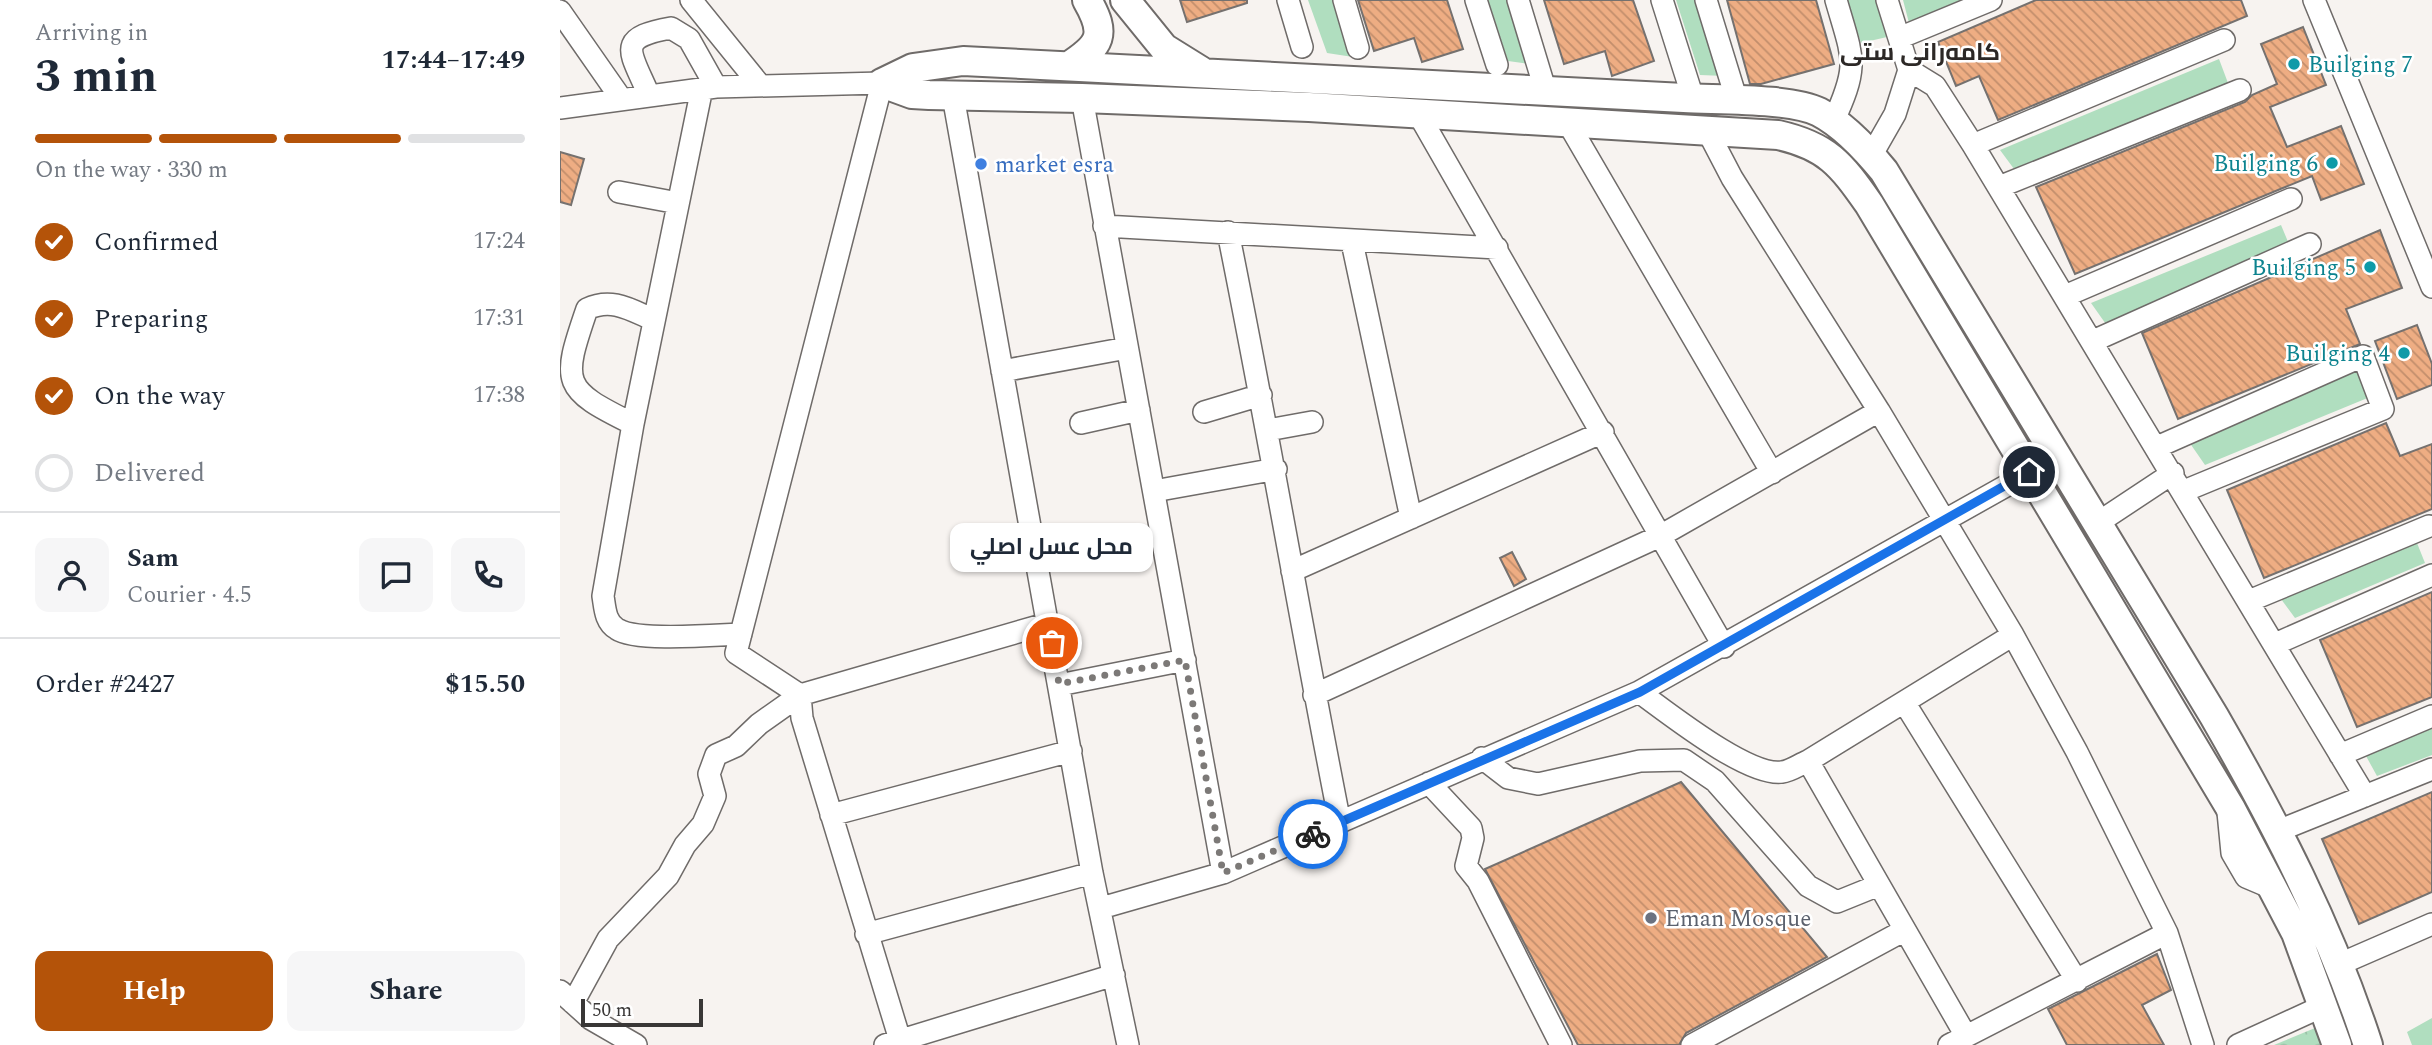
<!DOCTYPE html>
<meta charset="utf-8">
<style>
body{margin:0;font-family:Spectral,Cairo,serif;background:#f6f6f7;color:#1f2937;height:100vh;display:flex;flex-direction:column;font-size:26px;white-space:nowrap}
*{box-sizing:border-box;margin:0}
p{font-size:23px;color:#747a83}
.icon{flex:none;width:38px;height:38px;fill:none;stroke:currentColor;stroke-width:2;stroke-linecap:round;stroke-linejoin:round}
.map{position:relative;flex:1;overflow:hidden}
.drawer{display:flex;flex-direction:column;background:#fff;width:560px}
.drawer>*{flex:none}
.scale{position:absolute;left:21px;bottom:18px;width:122px;box-sizing:border-box;padding-left:7px;border:4px solid #393736;border-top:0;font-size:19px;line-height:24px;white-space:nowrap;color:#393736;-webkit-text-stroke:5px #fff;paint-order:stroke}
.pin{position:absolute;display:grid;place-items:center;width:60px;height:60px;color:#fff;margin:-30px;border:4px solid #fff;border-radius:50%;box-shadow:0 2px 7px #0007}
.courier{position:absolute;display:grid;place-items:center;width:70px;height:70px;margin:-35px;border:5px solid #1a73e8;border-radius:50%;background:#fff;color:#222;box-shadow:0 2px 9px #0007}
.bubble{position:absolute;height:49px;border-radius:14px;background:#fff;box-shadow:0 2px 5px #0004;font-size:23px;font-weight:700;line-height:49px;text-align:center}
.summary em{font-style:normal;font-weight:700}
.summary div{display:flex;flex-direction:column-reverse}
.summary{display:flex;align-items:center;justify-content:space-between;height:119px;padding:0 35px}
h1{font-size:46px;font-weight:700;line-height:52px}
.bar{display:grid;grid-template-columns:repeat(4,1fr);gap:10px 7px;align-content:center;height:84px;padding:0 35px}
.bar i{height:9px;border-radius:5px;background:#e0e1e3}
.bar .current{background:#b45309}
.bar p{grid-column:span 4}
.line{display:flex;align-items:center;gap:18px;padding:0 35px;border-top:2px solid #e0e1e3}
.line div{flex:1}
.round{display:grid;place-items:center;flex:none;width:74px;height:74px;border-radius:14px;background:#f6f6f7}
ol{padding:0 35px;list-style:none}
li{display:flex;align-items:center;gap:21px;height:77px}
li p{margin-inline-start:auto}
li .icon{padding:7px;border-radius:50%;background:#b45309;color:#fff;stroke-width:4}
li:last-child{color:#747a83}
li i{width:38px;height:38px;border:4px solid #e0e1e3;border-radius:50%}
.button{display:flex;gap:14px;margin-top:auto;padding:14px 35px}
.button a{flex:1;height:80px;border-radius:14px;background:#b45309;color:#fff;font-size:28px;font-weight:700;line-height:80px;text-align:center}
.button a+a{background:#f6f6f7;color:#1f2937}
main{display:flex;flex:1;min-height:0}
.map>svg:first-child{display:block}
</style>
<main>
<section class="drawer">
<div class="summary"><div><h1>3 min</h1><p>Arriving in</p></div><em>17:44–17:49</em></div>
<div class="bar"><i class="current"></i><i class="current"></i><i class="current"></i><i></i><p>On the way · 330 m</p></div>
<ol>
<li><svg class="icon" aria-label="check" viewBox="0 0 24 24"><path d="M5 12l5 5 9-10"/></svg>Confirmed<p>17:24</p></li>
<li><svg class="icon" aria-label="check" viewBox="0 0 24 24"><path d="M5 12l5 5 9-10"/></svg>Preparing<p>17:31</p></li>
<li><svg class="icon" aria-label="check" viewBox="0 0 24 24"><path d="M5 12l5 5 9-10"/></svg>On the way<p>17:38</p></li>
<li><i></i>Delivered</li>
</ol>
<div class="line" style="height:126px"><a class="round"><svg class="icon" aria-label="person" viewBox="0 0 24 24"><circle cx="12" cy="8" r="4"/><path d="M4 21q1-7 8-7t8 7"/></svg></a><div><b>Sam</b><p>Courier · 4.5</p></div><a class="round"><svg class="icon" aria-label="chat" viewBox="0 0 24 24"><path d="M4 5h16v11H9l-5 4z"/></svg></a><a class="round"><svg class="icon" aria-label="phone" viewBox="0 0 24 24"><path d="M5 4h4l2 5-3 2q2 4 5 5l2-3 5 2v4C11 20 4 13 5 4z"/></svg></a></div>
<div class="line" style="height:91px"><div>Order #2427</div><b>$15.50</b></div>
<div class="button"><a>Help</a><a>Share</a></div>
</section>
<div class="map">
<svg width="1872" height="1045" viewBox="0 0 1872 1045">
<defs>
<pattern id="forest-crowns" width="20" height="18" patternUnits="userSpaceOnUse" patternTransform="scale(1.75)"><rect width="20" height="18" fill="#b0debf"/><path d="M2 6a3 3 0 1 1 6 0M12 15a3 3 0 1 1 6 0" fill="none" stroke="#98bfa5"/></pattern>
<pattern id="building-back-hatch" width="6" height="6" patternUnits="userSpaceOnUse" patternTransform="scale(1.75)"><rect width="6" height="6" fill="#eead83"/><path d="M-1 5l2 2M0 0l6 6M5-1l2 2" fill="none" stroke="#c28e6c"/></pattern>
</defs>
<rect width="100%" height="100%" fill="#f7f3f0"/>
<path fill="url(#forest-crowns)" d="M1755,1028L1761,1045H1714Z"/>
<path fill="#b0debf" d="M748,0H774L793,57L767,53Z
M928,0H957L978,65L948,61Z
M1116,0H1141L1165,76L1140,75Z
M1287,0H1316L1327,37L1301,43Z
M1343,0H1408L1349,23Z
M1659,59L1668,83L1457,173L1440,150Z
M1721,225L1731,249L1548,327L1531,303Z
M1798,370L1810,397L1645,465L1627,439Z
M1855,538L1865,563L1735,618L1718,595Z
M1872,728V755L1817,776L1806,756Z
M1872,1018V1045H1852L1847,1032Z"/>
<path fill="url(#building-back-hatch)" stroke="#75716f" stroke-width="2" d="M620,0H687V3L627,22Z
M798,0H887L903,49L862,62L854,38L814,51Z
M984,0H1073L1094,61L1052,76L1045,51L1004,64Z
M1167,0H1256L1274,64L1201,84H1190Z
M1476,0H1681L1687,16L1438,120L1419,76L1396,86L1378,42Z
M1743,27L1766,85L1710,107L1727,147L1781,126L1804,184L1761,200L1752,176L1515,274L1476,187L1685,102L1692,95L1717,84L1701,44Z
M0,152L24,159L11,205L0,202Z
M1820,230L1842,288L1786,309L1800,344L1618,419L1582,333Z
M1857,325L1872,364V385L1837,399L1815,341Z
M1826,423L1840,456L1872,444V509L1704,578L1667,490Z
M952,552L966,579L954,586L940,558Z
M1872,592V697L1797,727L1760,640Z
M1121,782L1267,957L1126,1033L1119,1045H1018L925,869Z
M1872,792V892L1799,924L1762,839Z
M1597,954L1611,990L1582,1005L1604,1045H1507L1488,1009Z"/>
<g fill="none" stroke-linecap="round" stroke-linejoin="round">
<defs>
<path id="minor" d="M131,0L199,84
M728,0L742,47
M784,0L798,48
M916,0L937,65
M958,0L985,89
M1102,0L1133,98
M1146,0L1177,101
M1327,0L1349,70L1375,86L1413,145L1805,796
M1754,0L1872,287
M0,11L60,97
M1339,38L1431,0
M88,93C70,51 55,38 111,28L129,39L156,87
M393,96L532,873L568,1045
M522,98L663,873
M0,108L156,87L322,83L176,653L240,695L489,623
M859,115L1164,647
M1273,122C1300,64 1293,59 1276,0
M1008,123L1212,473
M1148,132L1172,178L1319,411L1453,635L1517,752L1607,933L1643,1045
M1413,145L1664,40
M1311,156L1335,114L1349,70
M1439,187L1680,90
M59,192L118,203
M544,226L937,248
M668,232C708,429 741,626 780,823
M792,242L851,518
M1505,296L1731,199
M94,320C71,310 52,297 27,309C1,384 2,389 73,424L142,88
M1533,341L1750,244
M442,371L567,348
M644,412L701,395
M521,423L579,410
M73,424L43,596C45,608 45,622 57,629C76,642 155,635 181,634
M708,430L752,422
M1597,447L1803,356L1823,409L1624,491
M594,491L716,469
M1536,524L1613,473
M732,571L1043,432
M1689,601L1869,526
M1715,644L1872,575
M499,685L625,660
M1079,692C1107,712 1188,777 1222,772C1231,771 1240,764 1248,761
M240,695L242,718L340,1040
M754,695L1100,536L1319,411
M1344,702L1517,981
M1780,755L1872,716
M922,758L948,778L978,784L1080,761L1124,760L1155,781L1248,886L1277,902L1319,885
M869,783L911,828L913,838L906,866L918,881L1001,1045
M1668,812L1672,853L1686,877L1712,888
M271,815L511,751
M1718,831L1872,769
M541,908L663,873L1079,692L1469,473
M306,934L532,873
M1780,964L1872,924
M0,991L31,1019L76,1045
M13,1003L48,939L108,876L125,845L143,824L155,796L149,774L156,755L176,746L199,724L240,695
M1406,1036L1248,761L1453,635
M325,1045L554,975
M1132,1045L1345,930
M1389,1045L1607,933
M1678,1045L1763,1006"/>
<path id="major" d="M565,0L604,48L641,71
M509,66C541,45 547,35 527,0
M322,83L353,68L403,61L1124,98C1158,100 1231,98 1259,112C1284,125 1306,149 1324,171L1654,716C1715,822 1770,928 1808,1045
M322,83L352,94L369,95L522,98L749,107L1218,135C1267,146 1281,164 1309,204L1671,809L1736,933L1777,1045"/>
</defs>
<use href="#minor" stroke="#6f6b69" stroke-width="24"/>
<use href="#major" stroke="#6f6b69" stroke-width="32"/>
<use href="#minor" stroke="#fff" stroke-width="21"/>
<use href="#major" stroke="#fff" stroke-width="28"/>
</g>
<g fill="none" stroke-linecap="round" stroke-linejoin="round">
<path stroke="#7c7977" stroke-width="7" stroke-dasharray="0 12.6" d="M492,643L499,684L625,660L663,873L753,834"/>
<path stroke="#1a73e8" stroke-width="9" d="M753,834L1080,692L1469,472"/>
</g>
<g fill="#0f9aa8" stroke="#fff" stroke-width="2.5">
<circle cx="1734" cy="64" r="7"/>
<circle cx="1772" cy="163" r="7"/>
<circle cx="1810" cy="267" r="7"/>
<circle cx="1844" cy="353" r="7"/>
</g>
<circle fill="#3f7fe0" stroke="#fff" stroke-width="2.5" cx="421" cy="164" r="7"/>
<circle fill="#6b7280" stroke="#fff" stroke-width="2.5" cx="1091" cy="918" r="7"/>
<g text-anchor="middle" stroke-width="5" stroke-linejoin="round" paint-order="stroke">
<g font-size="23" fill="#0d838f" stroke="#fff" text-anchor="end">
<text x="1748" y="72" text-anchor="start">Builging 7</text>
<text x="1758" y="171">Builging 6</text>
<text x="1796" y="275">Builging 5</text>
<text x="1830" y="361">Builging 4</text>
</g>
<g font-size="23" fill="#366cbe" stroke="#fff" text-anchor="start">
<text x="435" y="172">market esra</text>
</g>
<g font-size="23" fill="#5b616d" stroke="#fff" text-anchor="start">
<text x="1105" y="926">Eman Mosque</text>
</g>
<g font-size="24" font-weight="bold" fill="#2c2826" stroke="#fff">
<text x="1360" y="60">كامه‌رانی ستی</text>
</g>
</g>
</svg>
<div class="scale">50 m</div>
<div class="pin" style="left:492px;top:643px;background:#ea580c"><svg class="icon" aria-label="bag" viewBox="0 0 24 24"><path d="M5 8h14l-1 12H6zM9 8a3 3 0 0 1 6 0"/></svg></div>
<div class="pin" style="left:1469px;top:472px;background:#1f2937"><svg class="icon" aria-label="home" viewBox="0 0 24 24"><path d="M3 11l9-7 9 7M6 9v11h12V9"/></svg></div>
<div class="courier" style="left:753px;top:834px"><svg class="icon" aria-label="bike" viewBox="0 0 24 24"><circle cx="6" cy="16" r="4"/><circle cx="18" cy="16" r="4"/><path d="M6 16l4-8h5l3 8M10 8l3 8H6M13 5h3"/></svg></div>
<div class="bubble" style="left:390px;top:523px;width:203px">محل عسل اصلي</div>
</div>
</main>
